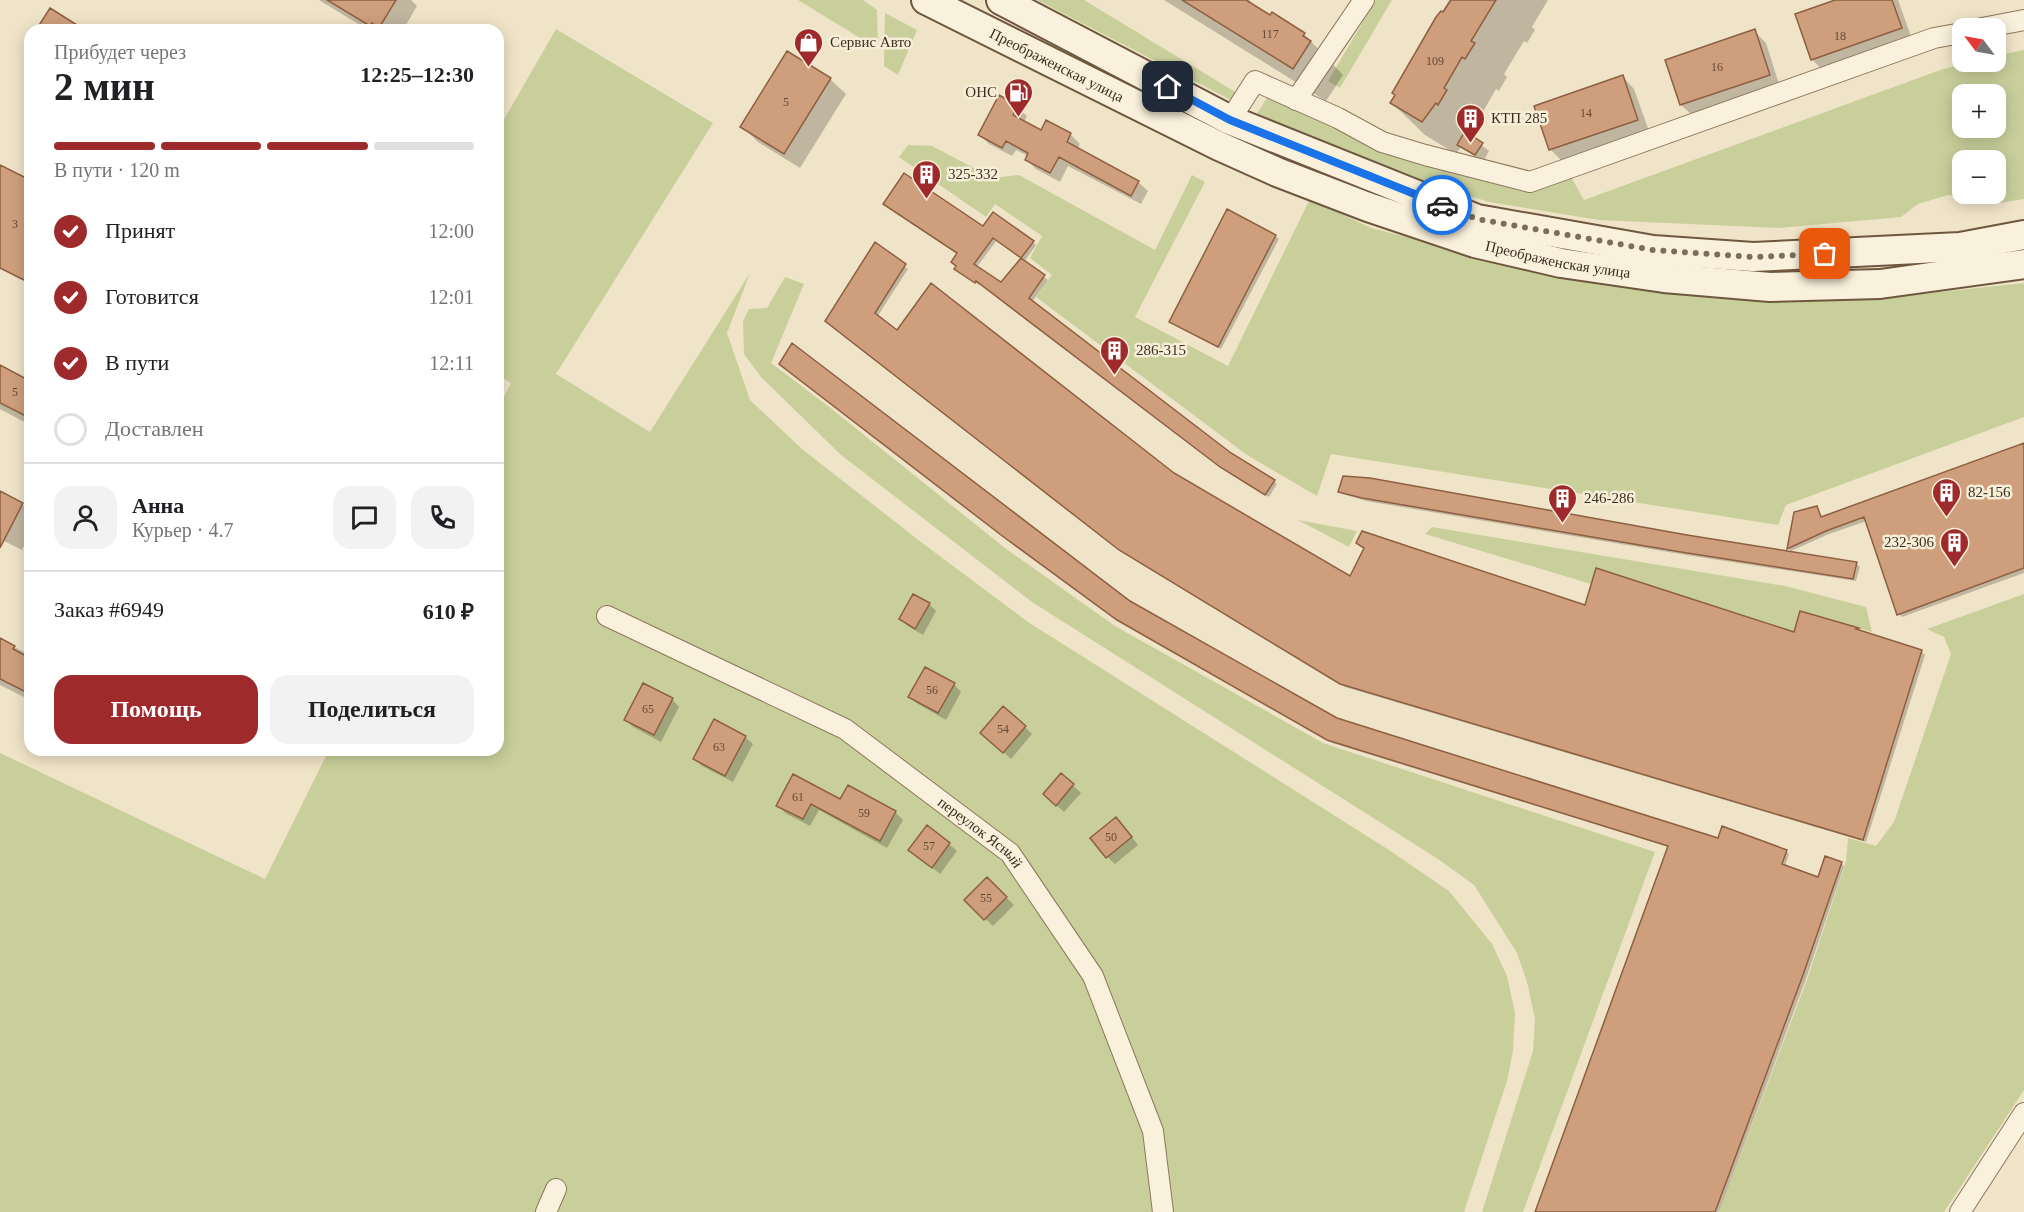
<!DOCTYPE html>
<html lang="ru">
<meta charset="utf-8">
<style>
body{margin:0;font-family:"Times New Roman",serif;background:#f2f2f2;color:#202124;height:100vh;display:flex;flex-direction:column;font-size:22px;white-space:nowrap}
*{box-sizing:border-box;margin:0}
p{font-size:20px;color:#757577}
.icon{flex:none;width:33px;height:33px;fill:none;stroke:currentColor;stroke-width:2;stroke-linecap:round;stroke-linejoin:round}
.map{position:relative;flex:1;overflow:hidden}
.details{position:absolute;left:24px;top:24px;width:480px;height:732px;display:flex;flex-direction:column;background:#fff;border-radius:18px;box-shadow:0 3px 15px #0003}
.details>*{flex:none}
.needle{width:39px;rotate:302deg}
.tools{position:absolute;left:1952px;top:18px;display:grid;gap:12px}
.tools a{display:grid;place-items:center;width:54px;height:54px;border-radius:12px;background:#fff;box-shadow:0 3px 15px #0003;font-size:30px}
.pin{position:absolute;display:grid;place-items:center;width:51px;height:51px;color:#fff;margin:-26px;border-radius:12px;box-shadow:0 3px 9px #0006}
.courier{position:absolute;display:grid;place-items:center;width:60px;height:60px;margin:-30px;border:4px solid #1a73e8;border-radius:50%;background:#fff;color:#222;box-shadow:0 2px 8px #0007}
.overview em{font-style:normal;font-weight:700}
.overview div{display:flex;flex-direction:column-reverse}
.overview{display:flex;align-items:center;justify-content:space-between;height:102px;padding:0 30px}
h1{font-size:39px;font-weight:700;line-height:45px}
.bar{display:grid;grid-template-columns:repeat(4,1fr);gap:9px 6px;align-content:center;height:72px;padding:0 30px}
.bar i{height:8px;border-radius:4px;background:#e0e0e0}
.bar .active{background:#9e2a2b}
.bar p{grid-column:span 4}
.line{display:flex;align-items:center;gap:15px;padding:0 30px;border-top:2px solid #e0e0e0}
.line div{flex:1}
.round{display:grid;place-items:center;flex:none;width:63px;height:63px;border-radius:18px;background:#f2f2f2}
ol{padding:0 30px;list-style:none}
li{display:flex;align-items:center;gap:18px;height:66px}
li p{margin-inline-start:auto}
li .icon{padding:6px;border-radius:50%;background:#9e2a2b;color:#fff;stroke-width:4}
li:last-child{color:#757577}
li i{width:33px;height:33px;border:3px solid #e0e0e0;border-radius:50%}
.action{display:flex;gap:12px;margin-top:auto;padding:12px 30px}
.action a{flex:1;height:69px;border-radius:18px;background:#9e2a2b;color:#fff;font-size:24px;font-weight:700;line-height:69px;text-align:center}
.action a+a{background:#f2f2f2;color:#202124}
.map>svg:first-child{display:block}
</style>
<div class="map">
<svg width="2024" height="1212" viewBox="0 0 2024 1212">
<rect width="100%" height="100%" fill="#f0e4c8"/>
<path fill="#c9cf9b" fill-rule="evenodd" d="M798,0H863L877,10L878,49Z
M1037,0H1084L1242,96L1237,103Z
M1376,0H1392L1340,88L1328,81Z
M885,13L917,30L898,75L884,66Z
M556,29L713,123L556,374L650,432L750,273L727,333L750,400L802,449L921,542L1028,622L1389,850L1449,891L1492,944L1507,976L1515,1013L1513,1051L1507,1081L1464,1212H0V753L265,879L329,750H498V409L511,383L498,375V130Z
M2024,50V199L1999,203L1948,195L1918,204L1901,217L1779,228L1599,220L1489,202L1310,145L1256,115L1269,95L1426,166L1532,189L1570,175L1584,200L1943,69L1974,62H1995V56ZM1962,94H1995V128H1962ZM1962,160H1995V194H1962Z
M908,145L932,146L993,178L1019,175L1155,250L1192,175L1205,182L1135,317L1228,366L1310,199L1371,228L1565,277L1699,293L1894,297L2024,283V417L1786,505L1778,525L1331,454L1317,496L1247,455L1036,297L1052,275L1030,258L1042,236L995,204L986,217L899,157Z
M785,277L804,284L771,363L828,406L1005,548L1115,626L1323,743L1655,852L1523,1212H1482L1533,1051L1535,1019L1527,982L1517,953L1474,885L1438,859L1032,602L841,455L761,377L744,354L743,321L749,309L767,308Z
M1298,520L1357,531L1349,547Z
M1432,527L1785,586L1866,607L1872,632L1800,611L1794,632L1596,568L1591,584L1425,534Z
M2024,594V1090L1944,1212H1719L1808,977L1846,861L1848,838L1876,846L1894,822L1951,654L1944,637L1927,629Z"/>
<path fill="#0003" fill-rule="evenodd" d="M319,0H411L417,6L403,30H368Z
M1164,0H1249L1259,10L1304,34L1343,75L1326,101Z
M1449,0H1548L1532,27L1535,30L1527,43L1524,41L1504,74L1507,77L1499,91L1496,89L1477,122L1479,124L1471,137L1489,151L1483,162L1461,147L1456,154L1425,135L1392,103L1397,95L1394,92Z
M1840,0H1898L1912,39L1823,71L1812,59Z
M1754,31L1766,43L1780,87L1693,116L1681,105Z
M788,53L830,79L846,94L800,168L758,142L742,126Z
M1623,77L1634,89L1649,131L1562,161L1550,149Z
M1017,107L1027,116L1024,122L1041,132L1047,122L1070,134L1080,144L1077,149L1138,182L1148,191L1141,204L1068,166L1060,182L1036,169L1027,160L1028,156L1016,150L1012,156L989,144L980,135Z
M0,167L30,182V284L0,269Z
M983,229L1033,242L1036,245L1024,262L1048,280L1032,302L1230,454L1274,481L1277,484L1269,497L1225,470L980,283L979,285L959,272ZM997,240L1023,259L1001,284L976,268Z
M1275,236L1279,239L1221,349L1170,321Z
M876,244L908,269L877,317L897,332L1174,475L1351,578L1365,549L1358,543L1586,607L1795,634L1801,613L1859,630L1861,633L1922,652L1925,655L1866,842L1345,687L1124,552L830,325Z
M0,367L30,382V425L0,409Z
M2024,445V573L1902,617L1899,614L1867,521L1829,534L1791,551L1788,548L1795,513L1817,508L1823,518Z
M1340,491L1686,537L1857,564L1860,567L1856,581L1686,555L1366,501L1343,494Z
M0,493L22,504L30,512V534L22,550L0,539Z
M1006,538L1129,602L1336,719L1719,840L1786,851L1789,854L1785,866L1819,879L1841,863L1844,866L1806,979L1719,1212H1535L1669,847L1332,743L1122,623Z
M929,604L936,611L923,635L908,626L901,619Z
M0,640L30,655V700L0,685Z
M954,684L961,692L946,720L918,704L910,697Z
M672,699L679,707L661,742L633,727L626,720Z
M1025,727L1032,734L1011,759L990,740Z
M745,737L753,744L733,782L702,766L695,759Z
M1062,775L1081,793L1064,812L1052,801Z
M840,801L895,812L903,820L887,848L819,810L810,826L785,813L778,805Z
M1123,826L1138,845L1115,864L1107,857Z
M949,844L957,851L940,874L910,850Z
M987,879L1014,905L993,926L966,900Z"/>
<path fill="#cf9f7d" stroke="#8d5f41" stroke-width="1.5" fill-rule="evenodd" d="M327,0H396L379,28L372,23L370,26Z
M1182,0H1246L1270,15L1272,12L1305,33L1303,36L1311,41L1293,69Z
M1451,0H1496L1471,41L1475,43L1465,59L1462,57L1444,88L1447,90L1438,105L1436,103L1422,122L1390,103L1395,95L1392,93L1436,17L1441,11L1443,12Z
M1835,0H1892L1902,28L1811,60L1795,14Z
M50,8L85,30H36Z
M1755,29L1770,75L1680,105L1665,60Z
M787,51L831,78L784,154L740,127Z
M1623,75L1638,120L1549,150L1534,106Z
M999,95L1018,106L1013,115L1041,130L1046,120L1071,133L1067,142L1139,181L1131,196L1059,157L1050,173L1025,160L1028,153L1006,141L1002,148L978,135Z
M1465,131L1483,143L1475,155L1457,145Z
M0,165L30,180V283L0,268Z
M904,173L983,226L993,212L1034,241L1021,258L1045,275L1029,298L1231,453L1275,480L1265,495L1220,467L976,281L975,283L954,269L956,266L951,262L957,253L883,204ZM993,238L1021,258L1001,282L974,264Z
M1227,209L1276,235L1218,347L1169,322Z
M875,242L906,264L875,313L897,330L931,283L1174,473L1350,576L1364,548L1356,543L1362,531L1585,605L1596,568L1794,632L1800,611L1859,628L1856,629L1922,650L1863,840L1340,684L1119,550L825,321Z
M792,343L1130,601L1337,718L1718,838L1722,826L1787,850L1782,864L1818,877L1825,856L1842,862L1803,975L1715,1212H1535L1668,846L1327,740L1117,620L1001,535L779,364Z
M0,365L30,381V418L0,403Z
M2024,443V568L1897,615L1864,517L1826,531L1787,549L1794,512L1817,506L1821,517Z
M1343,476L1370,478L1687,535L1857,562L1853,579L1681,552L1362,498L1338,492Z
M0,491L23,503L0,548Z
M913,594L930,603L915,629L899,619Z
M0,638L15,646L13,649L30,658V694L0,679Z
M925,667L955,683L938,713L908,697Z
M643,683L673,698L654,735L624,720Z
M1003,706L1026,726L1003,753L980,733Z
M714,719L746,736L725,776L693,759Z
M1061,773L1074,784L1056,806L1043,794Z
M793,774L840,799L848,785L896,811L880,841L811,804L803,819L776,806Z
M1116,817L1132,837L1106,858L1090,838Z
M927,825L950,843L932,868L908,850Z
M987,877L1007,897L984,920L964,900Z"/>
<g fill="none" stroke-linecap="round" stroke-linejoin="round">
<defs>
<g id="street">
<path d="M1982,28L2024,20"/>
<path d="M1296,100L1364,0"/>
<path d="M1230,120L1255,81L1338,118L1382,142L1425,155L1530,182L1934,38L1962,33"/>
<path id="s1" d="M607,616L845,729L1010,853L1093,976L1153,1131L1163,1212"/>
<path d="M546,1212L556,1189"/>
<path d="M1960,1212L2024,1113"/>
</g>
<g id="secondary">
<path id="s2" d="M926,0L1219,146L1277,172L1368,207L1475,243L1561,263L1664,278L1770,287L1880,284L2024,264"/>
<path d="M1001,0L1230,120L1477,219L1653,250L1753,257L1960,247L2024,235"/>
</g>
</defs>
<use href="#street" stroke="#8d765c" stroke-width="22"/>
<use href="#secondary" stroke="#6f573f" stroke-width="32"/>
<use href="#street" stroke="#faf1dc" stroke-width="20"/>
<use href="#secondary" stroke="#faf1dc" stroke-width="28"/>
</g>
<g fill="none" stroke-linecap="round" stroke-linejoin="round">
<path stroke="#7c6e5b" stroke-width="6" stroke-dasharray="0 10.8" d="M1442,205L1477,219L1653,250L1753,257L1825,254"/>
<path stroke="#1a73e8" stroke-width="8" d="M1168,87L1230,120L1442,205"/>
</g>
<defs>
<symbol id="shop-pin" viewBox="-11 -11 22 30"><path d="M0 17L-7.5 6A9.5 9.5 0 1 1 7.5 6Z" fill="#9e2a2b" stroke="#f7eed8"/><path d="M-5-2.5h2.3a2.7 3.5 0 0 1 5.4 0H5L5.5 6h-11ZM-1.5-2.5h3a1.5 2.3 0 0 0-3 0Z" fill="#fff"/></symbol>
<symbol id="fuel-pin" viewBox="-11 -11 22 30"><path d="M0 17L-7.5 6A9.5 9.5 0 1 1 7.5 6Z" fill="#9e2a2b" stroke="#f7eed8"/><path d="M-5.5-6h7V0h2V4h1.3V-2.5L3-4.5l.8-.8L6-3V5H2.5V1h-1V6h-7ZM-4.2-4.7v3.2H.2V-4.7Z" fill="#fff"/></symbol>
<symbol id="building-pin" viewBox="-11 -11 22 30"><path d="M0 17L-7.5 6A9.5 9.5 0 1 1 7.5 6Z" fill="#9e2a2b" stroke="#f7eed8"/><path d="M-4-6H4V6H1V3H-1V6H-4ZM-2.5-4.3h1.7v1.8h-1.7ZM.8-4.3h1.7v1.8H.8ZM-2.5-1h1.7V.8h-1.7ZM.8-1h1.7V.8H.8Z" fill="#fff"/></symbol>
</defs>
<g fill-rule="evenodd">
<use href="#shop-pin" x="792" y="26" width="33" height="45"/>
<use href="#fuel-pin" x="1002" y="76" width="33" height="45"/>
<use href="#building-pin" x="1454" y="102" width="33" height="45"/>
<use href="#building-pin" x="910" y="158" width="33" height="45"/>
<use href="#building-pin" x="1098" y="334" width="33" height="45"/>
<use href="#building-pin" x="1930" y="476" width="33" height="45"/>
<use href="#building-pin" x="1546" y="482" width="33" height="45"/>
<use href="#building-pin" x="1938" y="526" width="33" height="45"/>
</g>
<g text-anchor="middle" stroke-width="5" stroke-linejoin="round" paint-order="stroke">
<g font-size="12" fill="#624a37">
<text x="1270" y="38">117</text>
<text x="1840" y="40">18</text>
<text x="1435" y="65">109</text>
<text x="1717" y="71">16</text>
<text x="786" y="106">5</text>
<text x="1586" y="117">14</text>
<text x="15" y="228">3</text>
<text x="15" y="396">5</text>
<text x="932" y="694">56</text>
<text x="648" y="713">65</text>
<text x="1003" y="733">54</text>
<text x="719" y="751">63</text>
<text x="798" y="801">61</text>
<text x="864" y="817">59</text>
<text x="1111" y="841">50</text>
<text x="929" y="850">57</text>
<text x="986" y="902">55</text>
</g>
<g font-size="15" fill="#3d2e20" stroke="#f7eed8" text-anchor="start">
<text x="830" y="47">Сервис Авто</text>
<text x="997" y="97" text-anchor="end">ОНС</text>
<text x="1491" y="123">КТП 285</text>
<text x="948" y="179">325-332</text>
<text x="1136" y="355">286-315</text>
<text x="1968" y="497">82-156</text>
<text x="1584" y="503">246-286</text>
<text x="1934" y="547" text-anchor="end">232-306</text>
</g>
<g font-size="15" fill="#3d2e20" stroke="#f7eed8">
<text dy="5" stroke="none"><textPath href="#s2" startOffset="146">Преображенская улица</textPath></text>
<text dy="5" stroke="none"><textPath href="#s2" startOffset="686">Преображенская улица</textPath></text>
<text dy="5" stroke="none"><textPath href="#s1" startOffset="434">переулок Ясный</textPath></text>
</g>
</g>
</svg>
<div class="tools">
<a><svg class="needle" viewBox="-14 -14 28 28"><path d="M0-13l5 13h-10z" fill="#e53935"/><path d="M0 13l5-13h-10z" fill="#757577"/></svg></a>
<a>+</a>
<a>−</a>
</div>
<div class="pin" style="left:1825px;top:254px;background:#ea580c"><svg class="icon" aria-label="bag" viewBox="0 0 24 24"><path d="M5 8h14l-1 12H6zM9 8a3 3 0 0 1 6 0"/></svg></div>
<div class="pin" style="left:1168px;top:87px;background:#1f2937"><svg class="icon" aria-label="home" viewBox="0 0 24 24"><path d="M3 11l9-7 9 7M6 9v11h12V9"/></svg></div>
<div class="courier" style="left:1442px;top:205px"><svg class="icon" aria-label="car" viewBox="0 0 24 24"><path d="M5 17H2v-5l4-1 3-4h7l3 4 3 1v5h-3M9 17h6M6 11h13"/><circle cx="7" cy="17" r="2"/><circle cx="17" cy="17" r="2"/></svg></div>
<section class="details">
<div class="overview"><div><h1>2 мин</h1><p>Прибудет через</p></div><em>12:25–12:30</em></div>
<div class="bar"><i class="active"></i><i class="active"></i><i class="active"></i><i></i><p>В пути · 120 m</p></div>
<ol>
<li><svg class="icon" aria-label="check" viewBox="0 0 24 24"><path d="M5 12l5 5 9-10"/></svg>Принят<p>12:00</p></li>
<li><svg class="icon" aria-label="check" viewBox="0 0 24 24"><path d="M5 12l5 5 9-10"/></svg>Готовится<p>12:01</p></li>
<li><svg class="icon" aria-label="check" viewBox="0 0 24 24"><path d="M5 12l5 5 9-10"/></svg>В пути<p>12:11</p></li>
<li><i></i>Доставлен</li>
</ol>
<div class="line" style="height:108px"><a class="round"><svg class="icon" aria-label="person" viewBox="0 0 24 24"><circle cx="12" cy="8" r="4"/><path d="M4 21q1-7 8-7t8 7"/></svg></a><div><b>Анна</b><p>Курьер · 4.7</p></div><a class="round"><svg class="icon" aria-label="chat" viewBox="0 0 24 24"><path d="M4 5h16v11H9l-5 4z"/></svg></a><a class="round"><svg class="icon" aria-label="phone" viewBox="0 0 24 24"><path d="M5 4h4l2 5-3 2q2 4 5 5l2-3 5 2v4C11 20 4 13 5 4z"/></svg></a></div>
<div class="line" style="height:78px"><div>Заказ #6949</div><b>610 ₽</b></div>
<div class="action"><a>Помощь</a><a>Поделиться</a></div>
</section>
</div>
